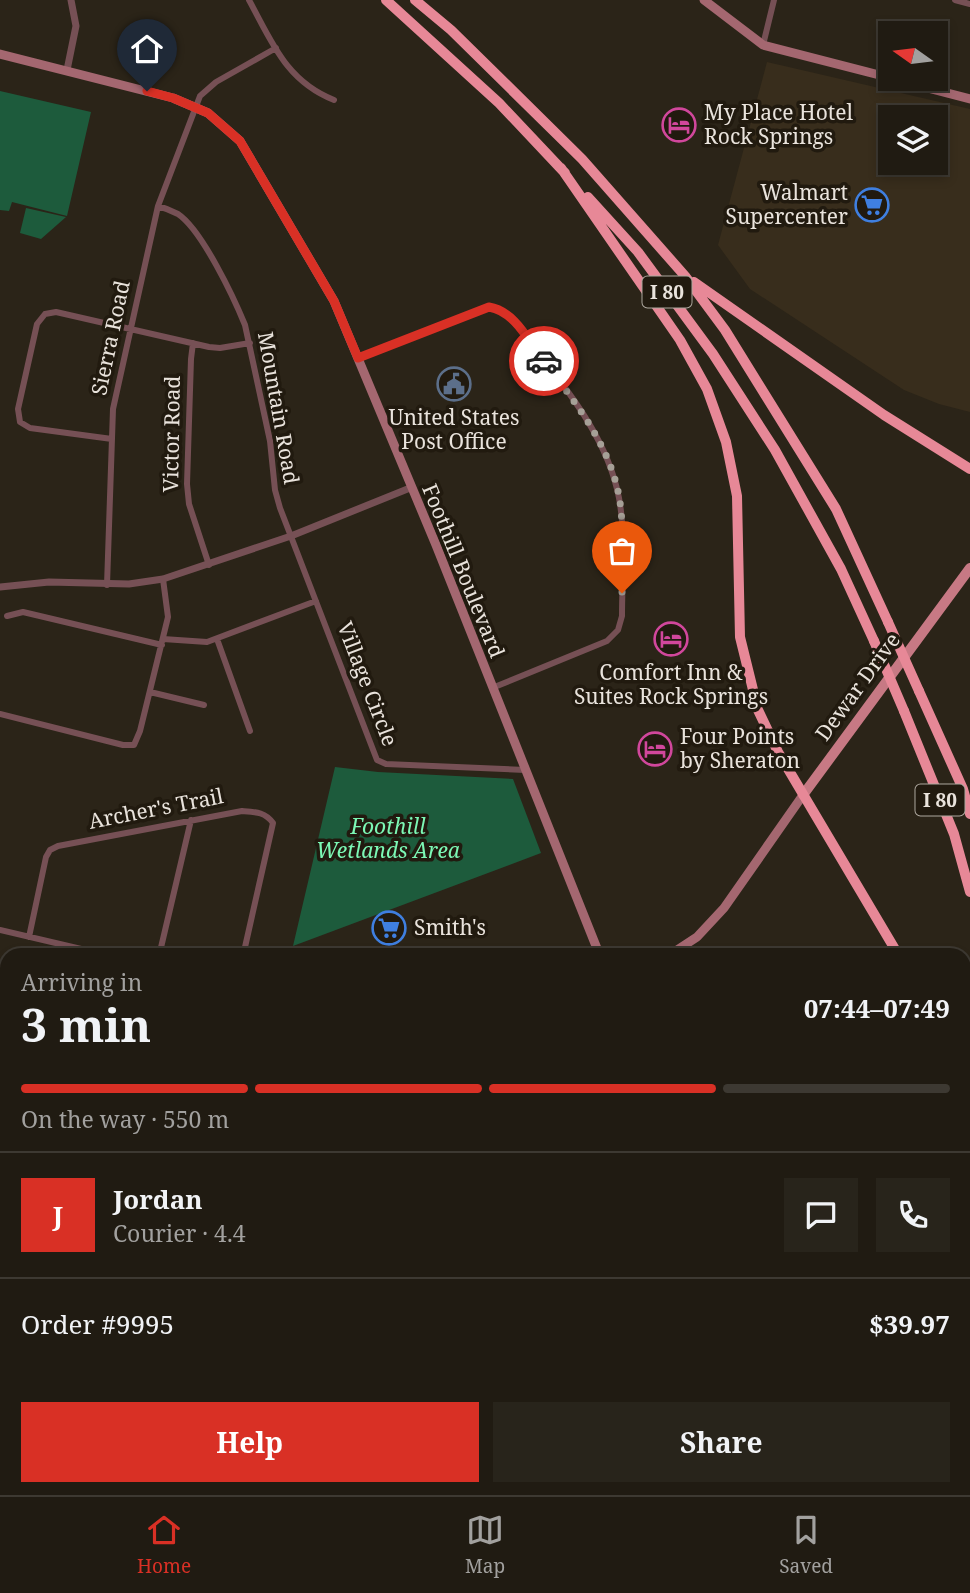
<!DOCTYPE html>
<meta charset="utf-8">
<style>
body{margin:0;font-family:"Noto Serif",serif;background:#28241b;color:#f1f3f6;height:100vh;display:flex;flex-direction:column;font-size:26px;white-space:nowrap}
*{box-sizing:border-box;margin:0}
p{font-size:23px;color:#a2a19f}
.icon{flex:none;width:38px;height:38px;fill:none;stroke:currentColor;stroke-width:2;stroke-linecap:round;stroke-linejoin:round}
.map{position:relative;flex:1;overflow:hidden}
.sheet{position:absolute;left:0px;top:948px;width:971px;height:548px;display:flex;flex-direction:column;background:#201b12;border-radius:21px 21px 0 0;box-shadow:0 4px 10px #0003,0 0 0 2px #3d3932}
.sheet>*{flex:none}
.needle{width:46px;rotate:284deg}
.buttons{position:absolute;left:878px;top:21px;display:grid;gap:14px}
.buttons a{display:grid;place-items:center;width:70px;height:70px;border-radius:0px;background:#201b12;box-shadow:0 4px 10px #0003,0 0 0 2px #3d3932;font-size:35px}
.pin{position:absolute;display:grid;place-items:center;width:60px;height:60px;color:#fff;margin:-72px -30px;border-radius:50% 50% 50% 0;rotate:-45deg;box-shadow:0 0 7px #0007}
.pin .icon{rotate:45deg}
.courier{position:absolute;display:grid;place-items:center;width:70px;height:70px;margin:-35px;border:5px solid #d93025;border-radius:50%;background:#fff;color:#222;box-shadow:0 2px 9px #0007}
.head em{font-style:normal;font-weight:700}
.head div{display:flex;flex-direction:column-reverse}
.head{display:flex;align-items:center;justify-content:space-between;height:119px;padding:0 21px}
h1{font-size:46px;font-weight:700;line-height:52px}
.bar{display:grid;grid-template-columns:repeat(4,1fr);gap:10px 7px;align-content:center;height:84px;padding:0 21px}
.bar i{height:9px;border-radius:5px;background:#3d3932}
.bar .current{background:#d93025}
.bar p{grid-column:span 4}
.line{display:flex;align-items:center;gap:18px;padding:0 21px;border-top:2px solid #3d3932}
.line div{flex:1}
.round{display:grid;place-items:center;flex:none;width:74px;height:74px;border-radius:0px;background:#28241b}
.cta{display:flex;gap:14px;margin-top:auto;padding:14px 21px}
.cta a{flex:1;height:80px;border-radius:0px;background:#d93025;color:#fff;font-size:28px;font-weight:700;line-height:80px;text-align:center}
.cta a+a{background:#28241b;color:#f1f3f6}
.dock{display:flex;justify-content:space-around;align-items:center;height:98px;border-top:2px solid #3d3932;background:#201b12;font-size:19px;color:#a2a19f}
.dock a{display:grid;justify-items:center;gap:4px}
.dock .current{color:#d93025}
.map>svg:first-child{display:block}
</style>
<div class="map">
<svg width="970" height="1495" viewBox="0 0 970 1495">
<rect width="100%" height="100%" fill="#2b2418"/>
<path fill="#382d1c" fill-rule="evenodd" d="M767,62L970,109V412L939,404L904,390L750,289L718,245ZM891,117H936V163H891Z
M0,1303L7,1308V1383L0,1389Z"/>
<path fill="#1d5b3c" d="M0,91L91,112L67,216L12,202L9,211L0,210Z
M26,208L66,217L41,239L20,233Z
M335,767L378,772L513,779L541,853L293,946Z"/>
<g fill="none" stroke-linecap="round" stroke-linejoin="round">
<path stroke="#765055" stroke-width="6" d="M249,0C272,42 286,81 334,100
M955,0L970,4
M763,45L774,0
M158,206C165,208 172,211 178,214C202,230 234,298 245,325L270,441L275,490L280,508L377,760L386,764L525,770
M193,343L191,359L187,484L189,504L209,565
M358,358L481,310C494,306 503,310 513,319C553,374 606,429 619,498C626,536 622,577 622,616L618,630L607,641L492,688
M112,439L30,428L20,422L18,409L37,324L45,314L56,312L209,347L220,348L250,343
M107,585L113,409L158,206L200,96L216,82L276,48
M7,616L23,612L162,645
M163,639L207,642L316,601
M217,639L250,731
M150,692L204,705
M0,714L123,745H134L140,731L168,617L163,579
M0,930L111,956
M29,937L46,857L50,850L58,846L242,811C256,812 265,812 273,823L243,956
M159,956L191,820
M0,1019L7,1021
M0,1111L7,1113
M0,1428L7,1437
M0,1486L7,1481
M47,1489L52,1495
M198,1489L207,1495
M420,1489L421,1495
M188,1495L192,1489"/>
<path stroke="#765055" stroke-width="7" d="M67,70L76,26L71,0
M0,587L49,582L129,584L163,579L291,536L410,488
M0,1411L7,1405
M816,1489L819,1495"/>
<path stroke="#a46770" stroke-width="9" d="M704,0L763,45L891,78
M0,54L173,98L208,113L240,141L334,301L436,545L600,956
M893,79L970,99
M668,956L697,937L724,908L803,795"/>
<path stroke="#c77984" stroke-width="10" d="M803,795L970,568"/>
<path stroke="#e78897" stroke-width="10" d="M386,0L499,103L565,173
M415,0L451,30L582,159L685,276L725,330L836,509L888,622
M561,168L680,340L707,389L726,442L737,496L740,637L758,710L778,752L899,956
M588,197L638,252L713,354L775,450L841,569L874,641
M694,282L884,415L970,469
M919,691L963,789L970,814
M904,711L954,834L970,892
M964,1063L970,1072"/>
<path stroke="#e78897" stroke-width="10" d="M888,622L919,691
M874,641L904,711"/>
</g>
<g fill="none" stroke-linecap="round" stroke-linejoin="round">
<path stroke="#a6a097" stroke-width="7" stroke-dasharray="0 12.6" d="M544,361C576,404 612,447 620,502C624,532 622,563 622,593"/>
<path stroke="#d93025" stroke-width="9" d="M147,91L173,98L208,113L240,141L334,301L358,358L489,307C515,311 529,342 544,361"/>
</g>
<defs>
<symbol id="hotel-ring" viewBox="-11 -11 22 22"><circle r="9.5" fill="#211a0f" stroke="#d1479c" stroke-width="1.5"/><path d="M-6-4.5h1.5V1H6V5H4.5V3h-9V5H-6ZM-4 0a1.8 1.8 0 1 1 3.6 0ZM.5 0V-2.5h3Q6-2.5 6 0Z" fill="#d1479c"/></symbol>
<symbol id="supermarket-ring" viewBox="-11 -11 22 22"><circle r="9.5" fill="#211a0f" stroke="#3f7fe0" stroke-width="1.5"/><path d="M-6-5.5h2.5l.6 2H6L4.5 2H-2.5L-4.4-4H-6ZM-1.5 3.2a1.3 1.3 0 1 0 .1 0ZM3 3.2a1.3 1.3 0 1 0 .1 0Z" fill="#3f7fe0"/></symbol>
<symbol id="civic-ring" viewBox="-11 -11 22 22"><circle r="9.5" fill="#211a0f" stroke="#5c6f8a" stroke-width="1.5"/><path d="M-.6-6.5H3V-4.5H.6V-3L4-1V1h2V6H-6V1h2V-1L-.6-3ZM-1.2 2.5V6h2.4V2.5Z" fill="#5c6f8a"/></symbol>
</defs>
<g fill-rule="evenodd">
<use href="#hotel-ring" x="660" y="106" width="38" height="38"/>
<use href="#supermarket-ring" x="853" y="186" width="38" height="38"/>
<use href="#civic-ring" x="435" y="365" width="38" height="38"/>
<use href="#hotel-ring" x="652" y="620" width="38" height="38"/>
<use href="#hotel-ring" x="636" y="730" width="38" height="38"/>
<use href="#supermarket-ring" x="370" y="909" width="38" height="38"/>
</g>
<g text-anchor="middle" stroke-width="7" stroke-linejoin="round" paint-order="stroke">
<g fill="#211a0f" stroke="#ada79e" stroke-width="2">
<rect x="642.5" y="276.5" width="49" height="31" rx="5"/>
<rect x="915.5" y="784.5" width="49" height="31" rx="5"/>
</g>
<g font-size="19" font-weight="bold" fill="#e9e3dc">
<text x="667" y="299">I 80</text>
<text x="940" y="807">I 80</text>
</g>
<g font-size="21" fill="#e9e3dc" stroke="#211a0f" text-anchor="start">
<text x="704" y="120">My Place Hotel<tspan x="704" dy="24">Rock Springs</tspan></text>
<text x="848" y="200" text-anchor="end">Walmart<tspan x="848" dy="24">Supercenter</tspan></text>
<text x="454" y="425" text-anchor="middle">United States<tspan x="454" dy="24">Post Office</tspan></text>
<text x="671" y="680" text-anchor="middle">Comfort Inn &amp;<tspan x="671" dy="24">Suites Rock Springs</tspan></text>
<text x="680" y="744">Four Points<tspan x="680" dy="24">by Sheraton</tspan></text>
<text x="414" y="935">Smith's</text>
</g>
<g font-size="21" fill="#e9e3dc" stroke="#211a0f">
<text transform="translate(111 338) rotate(-78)" y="7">Sierra Road</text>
<text transform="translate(278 408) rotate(80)" y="7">Mountain Road</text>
<text transform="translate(172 434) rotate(-89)" y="7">Victor Road</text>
<text transform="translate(463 571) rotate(68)" y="7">Foothill Boulevard</text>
<text transform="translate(367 684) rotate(69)" y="7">Village Circle</text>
<text transform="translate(858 687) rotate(-54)" y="7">Dewar Drive</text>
<text transform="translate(156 809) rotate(-11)" y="7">Archer's Trail</text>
</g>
<g font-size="21" font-style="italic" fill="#7cf8b5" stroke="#211a0f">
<text x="388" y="834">Foothill<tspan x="388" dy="24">Wetlands Area</tspan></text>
</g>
</g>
</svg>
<div class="buttons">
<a><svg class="needle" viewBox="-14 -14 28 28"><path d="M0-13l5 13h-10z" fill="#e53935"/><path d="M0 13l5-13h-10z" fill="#a2a19f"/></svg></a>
<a><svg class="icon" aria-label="layers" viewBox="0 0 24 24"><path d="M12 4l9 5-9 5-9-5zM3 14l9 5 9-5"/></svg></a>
</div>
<div class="pin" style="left:622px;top:593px;background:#ea580c"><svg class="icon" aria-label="bag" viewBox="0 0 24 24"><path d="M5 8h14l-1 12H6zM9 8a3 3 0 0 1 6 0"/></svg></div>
<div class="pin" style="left:147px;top:91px;background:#1f2937"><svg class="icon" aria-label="home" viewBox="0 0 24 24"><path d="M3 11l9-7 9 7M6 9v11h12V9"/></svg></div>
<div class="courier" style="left:544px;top:361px"><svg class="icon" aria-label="car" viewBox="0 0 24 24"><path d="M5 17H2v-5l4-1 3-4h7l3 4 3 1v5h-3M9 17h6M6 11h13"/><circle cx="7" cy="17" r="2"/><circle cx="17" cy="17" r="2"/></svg></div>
<section class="sheet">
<div class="head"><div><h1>3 min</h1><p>Arriving in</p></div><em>07:44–07:49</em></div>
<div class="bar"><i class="current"></i><i class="current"></i><i class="current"></i><i></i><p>On the way · 550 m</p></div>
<div class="line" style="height:126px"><b class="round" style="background:#d93025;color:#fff">J</b><div><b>Jordan</b><p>Courier · 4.4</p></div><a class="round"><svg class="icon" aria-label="chat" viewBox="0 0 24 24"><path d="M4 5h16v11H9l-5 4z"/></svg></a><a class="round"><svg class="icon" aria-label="phone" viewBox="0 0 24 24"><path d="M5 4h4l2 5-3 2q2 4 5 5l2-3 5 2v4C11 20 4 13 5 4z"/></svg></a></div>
<div class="line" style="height:91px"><div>Order #9995</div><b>$39.97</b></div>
<div class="cta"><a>Help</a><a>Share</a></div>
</section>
</div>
<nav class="dock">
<a class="current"><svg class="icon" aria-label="home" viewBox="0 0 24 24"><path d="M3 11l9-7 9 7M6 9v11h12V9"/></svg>Home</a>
<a><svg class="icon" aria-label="map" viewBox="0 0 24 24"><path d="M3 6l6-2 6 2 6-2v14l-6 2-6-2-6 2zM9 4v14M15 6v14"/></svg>Map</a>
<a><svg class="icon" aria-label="saved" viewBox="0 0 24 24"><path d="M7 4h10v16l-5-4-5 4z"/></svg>Saved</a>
</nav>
